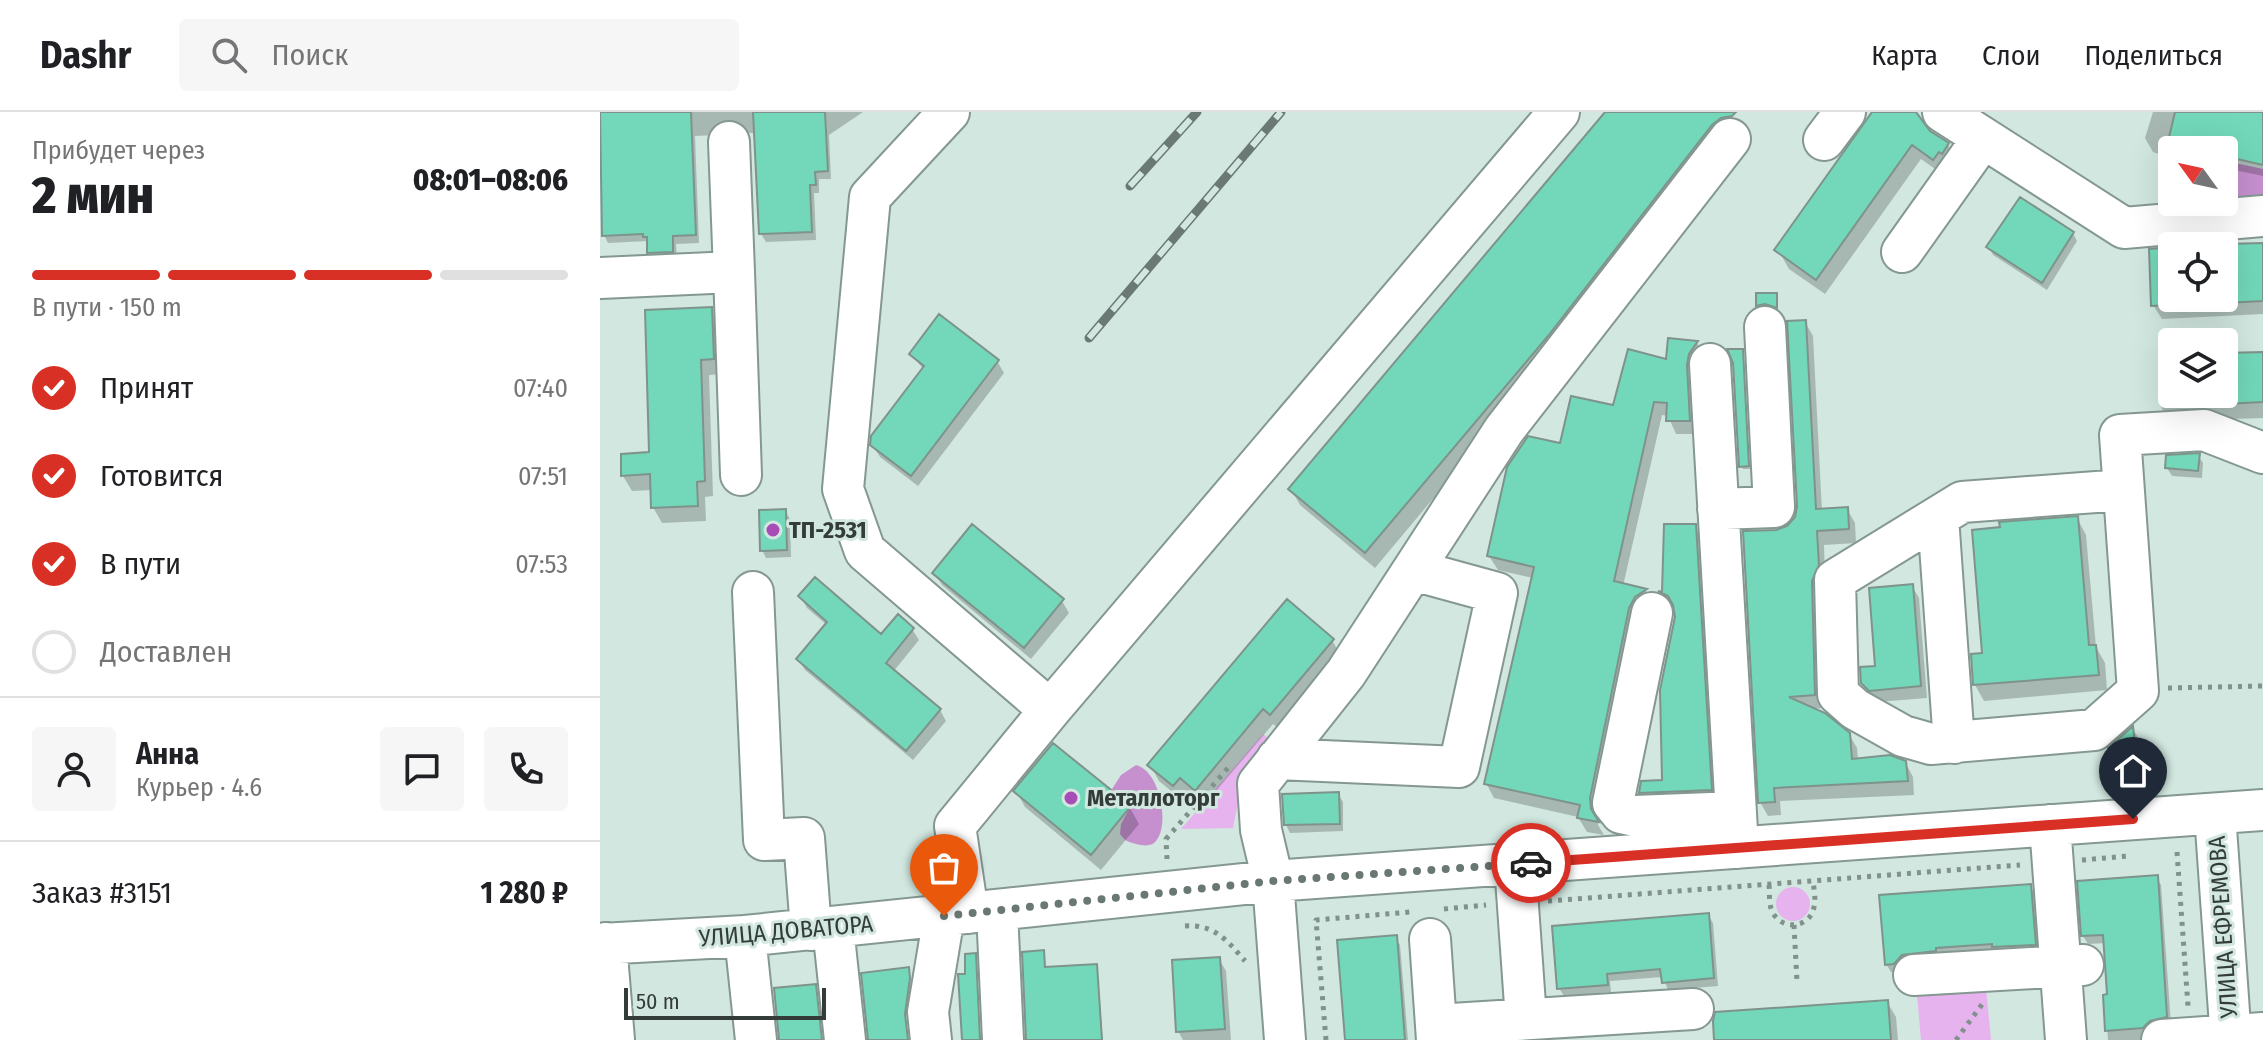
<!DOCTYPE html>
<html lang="ru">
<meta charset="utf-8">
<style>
body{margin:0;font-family:"Fira Sans Condensed",sans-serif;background:#f6f6f6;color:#202124;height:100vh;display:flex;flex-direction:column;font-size:30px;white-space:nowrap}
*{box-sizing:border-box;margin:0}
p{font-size:26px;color:#757577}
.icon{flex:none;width:44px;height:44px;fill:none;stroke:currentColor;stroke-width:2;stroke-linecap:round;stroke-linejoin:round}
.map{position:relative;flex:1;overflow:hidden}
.drawer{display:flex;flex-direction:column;background:#fff;width:600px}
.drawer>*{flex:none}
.needle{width:52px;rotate:303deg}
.tools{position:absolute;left:1558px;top:24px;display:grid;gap:16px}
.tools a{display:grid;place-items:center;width:80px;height:80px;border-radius:8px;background:#fff;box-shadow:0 8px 32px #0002;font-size:40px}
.scale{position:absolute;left:24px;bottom:20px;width:202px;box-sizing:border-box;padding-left:8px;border:4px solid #333c38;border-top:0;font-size:22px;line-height:28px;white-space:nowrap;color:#333c38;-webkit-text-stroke:6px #d1e7df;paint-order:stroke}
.pin{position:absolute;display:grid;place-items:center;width:68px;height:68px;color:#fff;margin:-82px -34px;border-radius:50% 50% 50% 0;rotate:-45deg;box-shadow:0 0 8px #0007}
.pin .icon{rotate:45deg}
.courier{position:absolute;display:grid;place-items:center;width:80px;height:80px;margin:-40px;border:6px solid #d93025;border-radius:50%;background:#fff;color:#222;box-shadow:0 2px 10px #0007}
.summary em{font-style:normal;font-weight:800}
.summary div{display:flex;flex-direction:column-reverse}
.summary{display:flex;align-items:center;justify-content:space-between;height:136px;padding:0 32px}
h1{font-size:52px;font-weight:800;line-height:60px}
.bar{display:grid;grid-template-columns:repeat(4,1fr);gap:12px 8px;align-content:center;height:96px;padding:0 32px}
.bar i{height:10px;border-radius:6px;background:#e0e0e0}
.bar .current{background:#d93025}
.bar p{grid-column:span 4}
.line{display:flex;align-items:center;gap:20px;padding:0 32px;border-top:2px solid #e0e0e0}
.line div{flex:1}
.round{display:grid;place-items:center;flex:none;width:84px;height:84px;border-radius:8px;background:#f6f6f6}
ol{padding:0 32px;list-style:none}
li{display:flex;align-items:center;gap:24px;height:88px}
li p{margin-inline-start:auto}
li .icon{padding:8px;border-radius:50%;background:#d93025;color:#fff;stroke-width:4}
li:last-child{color:#757577}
li i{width:44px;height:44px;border:4px solid #e0e0e0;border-radius:50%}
header{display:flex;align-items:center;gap:48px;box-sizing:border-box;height:112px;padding:0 40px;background:#fff;border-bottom:2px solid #e0e0e0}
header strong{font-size:38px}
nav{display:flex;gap:44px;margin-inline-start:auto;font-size:28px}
.search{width:560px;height:72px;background:#f6f6f6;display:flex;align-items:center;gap:20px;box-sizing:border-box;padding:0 28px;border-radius:8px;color:#757577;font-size:30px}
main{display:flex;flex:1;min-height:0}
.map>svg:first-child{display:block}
</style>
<header>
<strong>Dashr</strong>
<div class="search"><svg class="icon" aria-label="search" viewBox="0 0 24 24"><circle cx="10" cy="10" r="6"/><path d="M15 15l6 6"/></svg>Поиск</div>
<nav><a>Карта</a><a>Слои</a><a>Поделиться</a></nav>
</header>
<main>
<section class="drawer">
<div class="summary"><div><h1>2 мин</h1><p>Прибудет через</p></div><em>08:01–08:06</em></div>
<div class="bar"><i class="current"></i><i class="current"></i><i class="current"></i><i></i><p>В пути · 150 m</p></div>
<ol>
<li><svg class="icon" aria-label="check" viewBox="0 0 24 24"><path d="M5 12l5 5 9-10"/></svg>Принят<p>07:40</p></li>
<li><svg class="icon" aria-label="check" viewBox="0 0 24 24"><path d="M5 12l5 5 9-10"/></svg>Готовится<p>07:51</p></li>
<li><svg class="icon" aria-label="check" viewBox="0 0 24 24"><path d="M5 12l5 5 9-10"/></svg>В пути<p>07:53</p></li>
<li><i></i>Доставлен</li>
</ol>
<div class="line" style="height:144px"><a class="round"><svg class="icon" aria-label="person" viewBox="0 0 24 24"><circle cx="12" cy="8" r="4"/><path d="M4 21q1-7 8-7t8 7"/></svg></a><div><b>Анна</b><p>Курьер · 4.6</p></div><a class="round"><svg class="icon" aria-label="chat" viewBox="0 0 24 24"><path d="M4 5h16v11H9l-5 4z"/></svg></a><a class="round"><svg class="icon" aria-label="phone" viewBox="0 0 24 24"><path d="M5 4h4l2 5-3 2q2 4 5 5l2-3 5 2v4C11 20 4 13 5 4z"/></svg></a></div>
<div class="line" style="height:104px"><div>Заказ #3151</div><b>1 280 ₽</b></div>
</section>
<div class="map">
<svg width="1663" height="928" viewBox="0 0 1663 928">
<rect width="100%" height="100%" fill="#d1e7df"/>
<path fill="#e6b3ee" d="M663,622L676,632L641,675L633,716L581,717Z
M1176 792a17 17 0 1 1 34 0a17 17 0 1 1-34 0Z
M1386,876L1391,928H1321L1317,883Z"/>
<path fill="#c690cf" d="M1624,47L1630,50L1663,57V88L1564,100C1553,82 1564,68 1572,51V90H1624Z
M536,653C561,659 571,717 554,731C548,735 542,733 536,732C528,730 525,729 520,722L521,712L528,699L512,677L521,663Z"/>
<path fill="#0003" d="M0,0H263L229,23L231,67H219V81H214L216,128L166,130L161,122L156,21H150L135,15L117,23L95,24L99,131L76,132L77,147L54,148L48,129L8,131L4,123Z
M1007,0H1126L1140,20L775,456L700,393L691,377Z
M1274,0H1312L1329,20L1348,33L1356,48L1342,62L1321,47L1225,182L1189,157L1180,141Z
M1553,0H1663V64L1625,56L1624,59V38H1572V58L1567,45L1553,40L1545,26Z
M1473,121L1477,129L1447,178L1393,143L1389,135Z
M1663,133V202L1562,207L1553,193L1572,138V186H1624V135Z
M1158,183H1176L1178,198L1167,195L1160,197Z
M111,197L120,213L122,262L109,263L113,384L105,385L106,409L62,411L53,395V378L32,379L23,364V344L52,342Z
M1205,210L1213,224L1222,399L1247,397L1255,411L1256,431L1224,433L1225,468L1219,483L1222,596L1211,597L1249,622L1257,636L1258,648L1305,650L1313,665L1314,683L1180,689L1181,703L1168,704L1160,690L1176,420L1188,416L1197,406Z
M1070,228L1097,231L1105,245L1097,322H1076L1068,304L1062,303L1023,474L1046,479L1054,492L998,702V713L1004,723L987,720L978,705L894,686L886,671L933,466L898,458L889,444L962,334L1014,296L1067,249Z
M1142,239L1150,357H1143L1141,354Z
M311,242L397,249L404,261L318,374L280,345L272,332L324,258Z
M1663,242V306L1569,309L1560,293L1558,246L1572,245V282H1624V243Z
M1598,343L1603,351L1602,366L1572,364L1567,356Z
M185,399L190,407L191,445L166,446L162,438Z
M1477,406L1486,423L1496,535L1505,551L1507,578L1384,589L1375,573L1384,543Z
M1066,414H1095L1103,428L1118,691L1048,694L1041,680L1064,670L1077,505L1076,497L1068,493L1062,482Z
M335,461L462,489L469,501L431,547L342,473Z
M1312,474L1319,486L1327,586L1277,590L1263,571L1277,556Z
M201,485L282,524L312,517L319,528L293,560L340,598L346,609L313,648L205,558L198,547L227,513L207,496Z
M732,528L741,544L680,617L673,612L604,693L590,681L583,689L559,669L550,653Z
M1533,617L1537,624L1540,660L1516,662L1511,654Z
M416,679L530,696L539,712L501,758L425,695Z
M738,682L743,690V719L690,721L686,713Z
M1556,765L1561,773L1571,912L1544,928H1508L1505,884H1509L1506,831L1488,832L1483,824Z
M1430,774L1435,782L1439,840L1291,860L1286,852L1282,785Z
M1108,803L1113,811L1118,874L1068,878L1063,865L1010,869L1011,880L964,884L959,876Z
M795,825L800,833L808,928H747Z
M443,840L446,857L496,854L503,928H428Z
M375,844L381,928H364L367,864Z
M619,847L626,859L631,928H583L578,919Z
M308,857L311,871L306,907L308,928H270Z
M1287,890L1296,905L1298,928H1116Z"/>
<path fill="#72d8b9" stroke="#7e938b" stroke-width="2" d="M0,0H91L96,123L73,124V140L47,141V125H43V122L2,124Z
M153,0H225L228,59L215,60L216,73H210L212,120L159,122Z
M1005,0H1136L1132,4L1121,6L1112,13L948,224L765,441L688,377Z
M1272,0H1316L1330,19L1349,31L1342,42L1339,40L1333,48L1312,33L1216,168L1174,138Z
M1575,0H1663V53L1624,44V38H1566Z
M1420,85L1474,120L1442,171L1386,135Z
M1663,131V189L1624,191V132Z
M1572,135V193L1551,194L1549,137Z
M1156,181H1177V196L1165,192L1156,194Z
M112,195L114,247L101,248L105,369L97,370L98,394L51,396L50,362L21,364V342L49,340L45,198Z
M339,202L399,248L311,364L270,333L271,324L324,254L309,242Z
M1206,208L1216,397L1248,395L1249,417L1217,419L1219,453L1212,469L1215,583L1189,585L1225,601L1250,621L1252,647L1290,643L1306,649L1308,669L1174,676L1175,690L1158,691L1143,419L1176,418L1187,414L1195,405L1197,394L1187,209Z
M1068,226L1098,229L1089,242L1087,253L1090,309H1066L1067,291L1054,290L1014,469L1047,477L1035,485L1029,496L990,686L991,697L999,710L977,706L980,693L884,672L934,455L887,444L907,355L928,324L960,331L971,284L1013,293L1028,237L1066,247Z
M1127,237H1143L1149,354L1139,355L1133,251Z
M1663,240V290L1624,292V241Z
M1600,341L1598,359L1565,356L1566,343Z
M186,397L187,438L160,439L159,398Z
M1478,404L1489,533H1496L1499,563L1373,573L1371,542L1382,541L1372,418L1400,415L1399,410Z
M372,412L464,487L424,536L332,461Z
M1064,412H1096L1112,678L1039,681L1041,669L1062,668L1060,578L1075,505L1073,493L1068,484L1058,479L1062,480Z
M215,465L281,522L298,502L314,516L286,551L341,597L306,639L196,547L227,510L198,484Z
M1313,472L1321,574L1269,579L1261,571L1260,555L1275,554L1269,476Z
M687,487L734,527L670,603L663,597L595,679L580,666L573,674L547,653Z
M1533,614L1537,653L1509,655L1508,636Z
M453,631L531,694L491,743L413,679Z
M739,680L740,712L684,713L682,682Z
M1558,763L1567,905L1550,909L1543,916L1505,919L1503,883L1507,882L1503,823L1481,824L1477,769Z
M1431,772L1436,833L1392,835V832L1336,836V839L1302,843L1294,852L1285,853L1279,783Z
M1109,801L1114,866L1062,871L1060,857L1007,862L1008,873L957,877L952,814Z
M797,823L805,928H745L737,828Z
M444,838L445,855L497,852L502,928H426L422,840Z
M376,841L380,928H362L358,862H365V842Z
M620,845L625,917L576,920L572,848Z
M309,855L310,866L305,902L308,928H268L261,861Z
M216,872L222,928H179L174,876Z
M1288,888L1291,928H1114L1113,909L1115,900Z"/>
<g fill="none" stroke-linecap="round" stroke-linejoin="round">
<defs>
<path id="minor" d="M349,0L270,85L243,377L265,439L450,598L355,714L368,801
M1343,0L1524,116L1663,104
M1224,28L1245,0
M129,30L134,160
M1302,140L1383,26
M0,166L134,160L141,363
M1110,252L1138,736
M1523,378L1362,390L1235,468L1238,582L1255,597L1303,624L1331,632L1494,618L1538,579L1520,323L1604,318L1663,341
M1118,397L1174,395L1165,215
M1338,405L1354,631
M153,480L164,728L204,726L211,818
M1052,501L1013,691L1021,701L1035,704L1136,700
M450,598L959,0
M677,647L859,655L897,481L813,458
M1615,702L1631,928
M1450,713L1466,928
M915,752L926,907
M397,799L403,928
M233,815L245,928
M145,824L156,928
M830,827L837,928
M6,831L14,928
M0,832L145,824L673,769L1663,698
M1314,863L1483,853
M836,913L1093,897
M331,928L328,900L344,804
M685,928L673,769L661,718L658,672L746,561L904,318L1130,27
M1562,928L1663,921"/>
</defs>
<use href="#minor" stroke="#849891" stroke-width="44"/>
<path stroke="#81918b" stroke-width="5" stroke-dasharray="4 6" stroke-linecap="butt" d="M1568,576L1663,574
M1577,740L1588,894
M567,747L566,727L628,656
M1482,748L1528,744
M1169,773C1170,783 1168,796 1175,804C1186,819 1211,814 1214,795C1216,787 1214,777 1213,769
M948,789L1420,753
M844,797L886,793
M1194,813L1197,870
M585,814C614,812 627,828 645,849
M726,928L716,808L810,800
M1356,928L1383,891"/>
<use href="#minor" stroke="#fff" stroke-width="40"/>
<defs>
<path id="rail" d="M530,74L597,0
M489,226L681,0"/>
</defs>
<use href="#rail" stroke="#6b7974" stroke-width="9"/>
<use href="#rail" stroke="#d1e7df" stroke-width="6" stroke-dasharray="18" stroke-linecap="butt"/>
</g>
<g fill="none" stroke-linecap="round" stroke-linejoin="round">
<path stroke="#6a7872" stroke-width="8" stroke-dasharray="0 14.4" d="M344,804L673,769L931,751"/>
<path stroke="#d93025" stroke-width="10" d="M931,751L1533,707"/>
</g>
<g fill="#a84cb6" stroke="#d1e7df" stroke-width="3">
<circle cx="173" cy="418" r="8"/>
<circle cx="471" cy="686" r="8"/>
</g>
<g text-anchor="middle" stroke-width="6" stroke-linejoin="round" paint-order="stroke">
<g font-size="24" font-weight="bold" fill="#333c38" stroke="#d1e7df" text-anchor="start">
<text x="189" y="426">ТП-2531</text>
<text x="487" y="694">Металлоторг</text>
</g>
<g font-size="24" fill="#333c38" stroke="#d1e7df">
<text transform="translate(1623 815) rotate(-94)" y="8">УЛИЦА ЕФРЕМОВА</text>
<text transform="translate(186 819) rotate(-5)" y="8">УЛИЦА ДОВАТОРА</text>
</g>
</g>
</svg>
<div class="tools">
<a><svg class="needle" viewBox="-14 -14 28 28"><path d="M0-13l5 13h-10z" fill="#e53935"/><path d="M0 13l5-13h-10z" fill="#757577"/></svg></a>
<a><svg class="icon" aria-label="locate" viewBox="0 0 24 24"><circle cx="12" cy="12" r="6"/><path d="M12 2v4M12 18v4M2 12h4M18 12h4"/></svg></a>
<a><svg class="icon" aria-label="layers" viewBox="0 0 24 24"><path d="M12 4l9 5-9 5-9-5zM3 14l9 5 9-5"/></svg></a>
</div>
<div class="scale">50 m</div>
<div class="pin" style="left:344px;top:804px;background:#ea580c"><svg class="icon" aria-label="bag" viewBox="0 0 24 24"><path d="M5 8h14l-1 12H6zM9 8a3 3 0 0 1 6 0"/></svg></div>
<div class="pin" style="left:1533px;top:707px;background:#1f2937"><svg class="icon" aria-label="home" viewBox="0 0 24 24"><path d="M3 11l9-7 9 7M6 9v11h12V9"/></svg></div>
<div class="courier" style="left:931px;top:751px"><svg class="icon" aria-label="car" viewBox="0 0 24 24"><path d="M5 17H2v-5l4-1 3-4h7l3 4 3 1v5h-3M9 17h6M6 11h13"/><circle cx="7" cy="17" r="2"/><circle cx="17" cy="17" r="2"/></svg></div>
</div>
</main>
